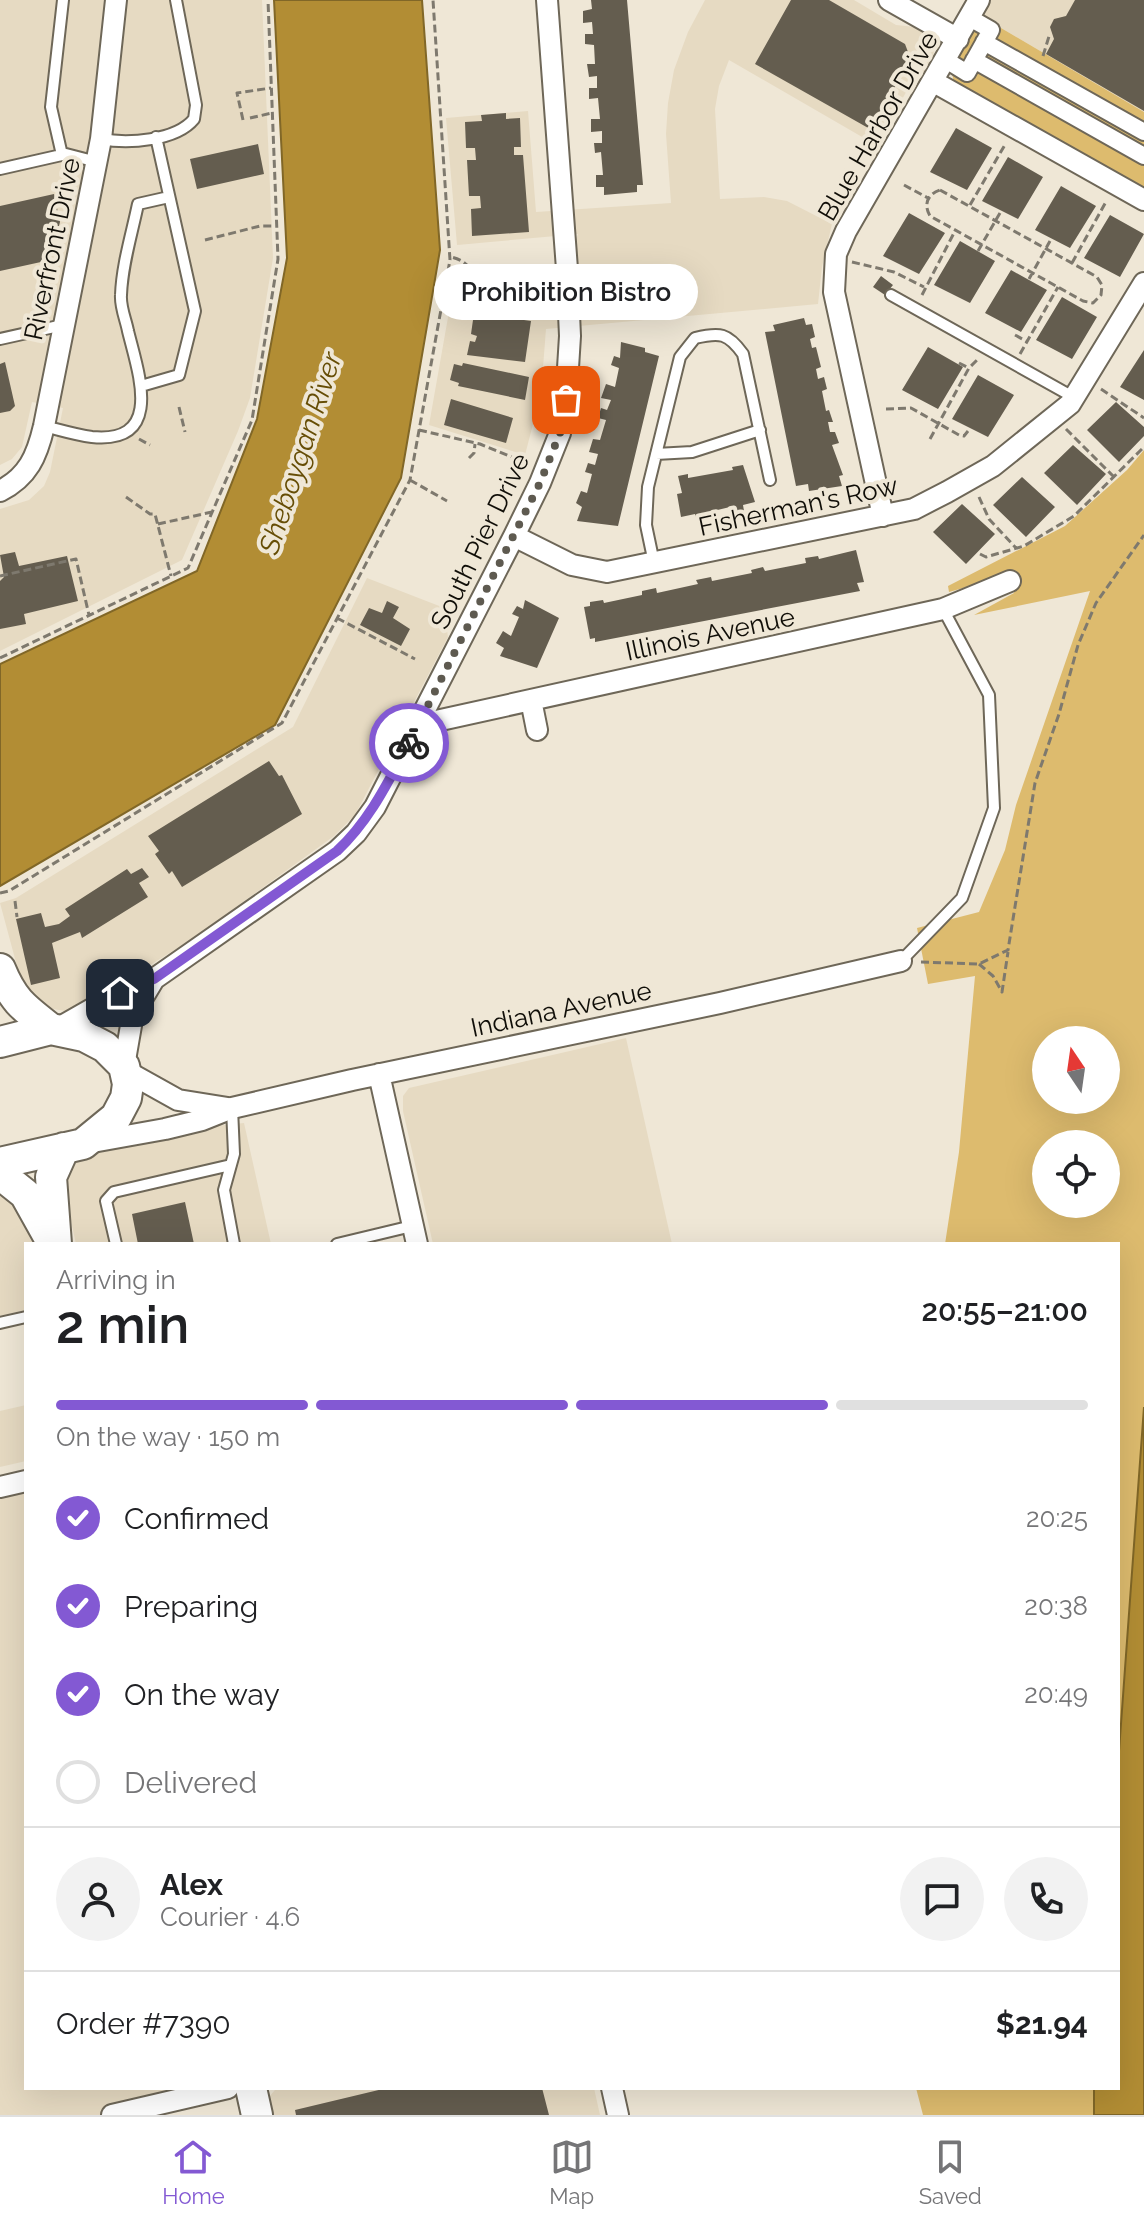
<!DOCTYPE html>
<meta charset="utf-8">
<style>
body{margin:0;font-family:Raleway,sans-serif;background:#f2f2f2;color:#202124;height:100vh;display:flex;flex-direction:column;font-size:30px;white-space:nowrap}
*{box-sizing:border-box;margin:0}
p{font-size:26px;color:#757577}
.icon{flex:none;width:44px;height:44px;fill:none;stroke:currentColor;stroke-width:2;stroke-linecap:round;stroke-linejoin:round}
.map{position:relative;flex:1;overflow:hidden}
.details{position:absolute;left:24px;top:1242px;width:1096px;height:848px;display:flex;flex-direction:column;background:#fff;border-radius:0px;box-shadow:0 8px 32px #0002}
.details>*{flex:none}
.needle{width:52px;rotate:347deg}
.controls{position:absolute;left:1032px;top:1026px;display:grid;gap:16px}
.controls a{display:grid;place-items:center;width:88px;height:88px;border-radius:50%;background:#fff;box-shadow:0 8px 32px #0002;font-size:40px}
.pin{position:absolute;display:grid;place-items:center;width:68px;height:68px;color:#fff;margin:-34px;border-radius:16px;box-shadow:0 4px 12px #0006}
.courier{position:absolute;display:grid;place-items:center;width:80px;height:80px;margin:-40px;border:6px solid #8359d3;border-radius:50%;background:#fff;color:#222;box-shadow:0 2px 10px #0007}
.bubble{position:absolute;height:56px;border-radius:28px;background:#fff;box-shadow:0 8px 32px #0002;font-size:26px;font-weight:600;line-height:56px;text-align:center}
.overview em{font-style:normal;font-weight:600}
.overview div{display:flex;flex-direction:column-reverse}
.overview{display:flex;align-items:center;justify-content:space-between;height:136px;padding:0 32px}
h1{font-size:52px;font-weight:600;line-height:60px}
.bar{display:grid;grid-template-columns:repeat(4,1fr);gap:12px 8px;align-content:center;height:96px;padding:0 32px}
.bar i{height:10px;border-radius:6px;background:#e0e0e0}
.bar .on{background:#8359d3}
.bar p{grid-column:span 4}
.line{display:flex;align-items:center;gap:20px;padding:0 32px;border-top:2px solid #e0e0e0}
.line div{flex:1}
.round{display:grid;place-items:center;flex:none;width:84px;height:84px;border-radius:42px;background:#f2f2f2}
ol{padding:0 32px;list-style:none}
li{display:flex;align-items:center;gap:24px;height:88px}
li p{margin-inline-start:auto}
li .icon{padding:8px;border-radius:50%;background:#8359d3;color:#fff;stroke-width:4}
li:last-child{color:#757577}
li i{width:44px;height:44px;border:4px solid #e0e0e0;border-radius:50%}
.dock{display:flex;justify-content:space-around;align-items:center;height:112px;border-top:2px solid #e0e0e0;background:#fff;font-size:22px;color:#757577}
.dock a{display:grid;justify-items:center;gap:4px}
.dock .on{color:#8359d3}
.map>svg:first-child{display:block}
</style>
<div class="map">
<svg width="1144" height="2115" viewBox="0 0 1144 2115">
<rect width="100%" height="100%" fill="#efe7d6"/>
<path fill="#e6dac2" d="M0,0H262L273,258L250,398L238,431L182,560L0,651V509L29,500L44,486L50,472L63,408L32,402L22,447L12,459L0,465Z
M705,0H854L896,25L915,27L932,36L935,41L933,58L925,72L913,80L876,145L729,60L719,86L715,109L720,199L764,197L787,201L832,224L822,267L818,304L546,329L541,393L525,455L429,425L450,306L593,312L578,286L575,242L578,234L457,245L446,118L528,111L536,212L671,203L666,134L668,103L674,70L688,32Z
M988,0H1144V112L979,15Z
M367,578L447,609L445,616L448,637L355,815L334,836L192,939L86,1005L65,1011L47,1008L32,998L21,981L0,903L16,898L293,727Z
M626,1038L672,1244H433L403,1111V1096L409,1088Z
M244,1123L271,1244H76L63,1185L69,1164L82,1155L195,1128Z
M0,1186L28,1214L35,1244H26V1310L0,1316Z
M26,1405V1461L0,1467V1411Z
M26,1481V2088H228L112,2115H0V1487Z
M281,2088H594L600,2115H273L269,2097L275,2090Z"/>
<path fill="#ddbb6e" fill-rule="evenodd" d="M979,15L1144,112V191L954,82L951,70Z
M1144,450V1407L1118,1765V1244H945L959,1152L975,976L928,984L917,928L979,912L1005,850L1016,805L1090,591L974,615L1014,593L1006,576L949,592L948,586L1065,526L1127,470ZM1046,1040H1106V1100H1046ZM1046,1144H1106V1204H1046Z
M916,2088H1094V2115H923Z"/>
<path fill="#b28d34" stroke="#816727" stroke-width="2" d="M274,0H422L440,250L401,478L275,725L0,886V664L197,571L257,419L287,258Z
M1144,1407V2115H1094V2088H1118V1765Z"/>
<path fill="#645d4f" d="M591,0H627L643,185H637V192L604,195V187H596V175H603L601,152L595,153L594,143H602V131L591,132V119H600L598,98L589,99V88H597V76L589,77L587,64H595L594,45L585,44V34H593L592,22L583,23V11L592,9Z
M791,0H829L905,44L911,60L870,129L755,64Z
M1075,0H1144V111L1046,54L1054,39L1050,27L1054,19L1066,16Z
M506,113V119L520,118L521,147H514V155H523L529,232L472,236L471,209L481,208L480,196H469L467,160H476L475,148H466L465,122L482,121L481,115Z
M956,128L992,148L967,190L930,172Z
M258,144L264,174L197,189L190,159Z
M1008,157L1043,177L1018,219L982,201Z
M1061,186L1096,206L1070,248L1035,230Z
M54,194L60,222L50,260L0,271V206Z
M909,213L945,233L919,274L883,256Z
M1110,215L1144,234L1120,277L1084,258Z
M960,241L995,261L970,303L934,285Z
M1011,270L1047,290L1021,332L985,313Z
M881,276L893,285L885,295L873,287Z
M1062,297L1097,317L1072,359L1036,340Z
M474,313L531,321L525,362L467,355L470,341L475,342L477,336L471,334Z
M804,318L806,325L812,324L815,337L810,339L812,348L816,347L821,367L816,369L818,379L824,377L827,389L822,391L826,411L829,410L833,422H828L830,432H835L839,443L832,445L843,475L839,476L842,486L809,491L808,484L796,486L765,332L775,331L773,325Z
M621,342L645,348V352L659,356L618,526L577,521L582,507L576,503L581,491L587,493L592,474L585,472L588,463L595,465L598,454L589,452L593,439L600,440L606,420L598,418L601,408L607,410L611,400L601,398L606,384L615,387L619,368L611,365L614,356L620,358Z
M928,347L963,367L938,409L902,390Z
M1144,350V400L1120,387Z
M5,362L15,406L10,411L0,413V364Z
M463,363L529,377L525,400L458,386L459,383L450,380L454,364L462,366Z
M978,375L1014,395L988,437L952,419Z
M451,399L513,418L506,443L444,425Z
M1116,402L1144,427V436L1119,462L1087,430Z
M1073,445L1106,474L1077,505L1044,473Z
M743,465L755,502L743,505L744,511L733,513L730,507L709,512L710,518L697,521L695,514L681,517L677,494L682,493L678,476L688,474V478L733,470L732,467Z
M1022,477L1055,507L1026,537L993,505Z
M962,504L995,534L966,564L933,532Z
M856,550L864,582L857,583L860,591L595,642V638L590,639L584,607L590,606V602L603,600L604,603L642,595V591L656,588L657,593L698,584L696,580L711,577L712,581L752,573L751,570L763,567L765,571L806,563L805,558L818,556L819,559Z
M15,552L19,566L67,556L78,601L24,614L26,624L0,629V581L4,577L0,555Z
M525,600L559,618L537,668L500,656L504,648L496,643L503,631L511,636L519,617L512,614L517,606L523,609Z
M387,601L399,607L393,618L410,629L401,646L360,625L369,608L382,613Z
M269,761L279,776L282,775L302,814L182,887L172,871L169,874L155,854L159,851L148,836Z
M142,868L149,877L139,883L148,897L82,938L80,932L52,943L60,978L31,985L16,919L41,913L45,927L59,924L70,916L65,909L127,869L131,874Z
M185,1202L194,1244H138L132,1214Z
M387,2088H542L549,2115H296L295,2110Z"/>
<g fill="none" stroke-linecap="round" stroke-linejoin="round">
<defs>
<path id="service" d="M101,139C128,144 176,141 194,119L196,105L176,0
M62,155L51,107L63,0
M0,169L66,154L97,162
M891,295L1075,398
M0,339L63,325
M141,386L179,375L195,311L156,137
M44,426C60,430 76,435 92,437C165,444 138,372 128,331C126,320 120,307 121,295C122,265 132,233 138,204L169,197
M656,454L692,452L760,430
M654,563L646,525L648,487L680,357L695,338C720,332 728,333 743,354L770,480
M901,961L962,898L994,808L989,695L943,609
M232,1108L234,1154L224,1190L234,1244
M116,1244L106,1201L114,1192L231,1165
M337,1244L412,1226
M0,1323L26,1317"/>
<path id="pedestrian" d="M984,42L1144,132
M946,60L967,73L991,30L970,18
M974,60L1144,156"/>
<path id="minor" d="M889,0L958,39
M934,82L1144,200
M0,491C28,477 37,456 44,426L101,139L116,0
M883,516L834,292L836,254L846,231L979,0
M514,536L572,565L607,572L914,509L947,492L993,466L1070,404L1144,283
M531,700L537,730
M418,725L943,609L1010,581
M55,1030L120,993L154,979L337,851L356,833L375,807L514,536L540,483L560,433L566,400L570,336L567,269L547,0
M124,1066L133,1014L154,979
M126,1071L178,1100L228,1108
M379,1074L417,1244
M87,1143L165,1129L202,1120L232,1108L352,1080L720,1003L901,961
M0,1487L26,1481
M612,2088L618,2115
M112,2115L228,2088"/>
<path id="secondary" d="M0,969C13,1001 24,1008 51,1029
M0,1042L51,1029L84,1036L105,1047L124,1066L128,1084L126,1098L116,1117L83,1144L0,1163
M0,1174L25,1194L49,1237
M56,1244L51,1177L64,1148
M251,2088L257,2115"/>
</defs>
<use href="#service" stroke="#6e6758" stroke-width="14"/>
<use href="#pedestrian" stroke="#6e6758" stroke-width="20"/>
<use href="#minor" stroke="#6e6758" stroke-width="24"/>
<use href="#secondary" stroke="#6e6758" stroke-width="34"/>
<path stroke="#7e796e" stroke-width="3" stroke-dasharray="8 4" stroke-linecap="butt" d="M1043,56L1050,33
M250,118L272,113
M243,120L237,93L271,88
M904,185L928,198
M940,190L1097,277L1102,285L1101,295L1093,303L1083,301L930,216C923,204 928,194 940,190Z
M970,205L1006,143
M205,240L260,226H275
M978,251L1000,213
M852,262L894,272L924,287
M1072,263L1107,200
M473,276L549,271
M1029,279L1050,241
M444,292L464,293C481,278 470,261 451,257
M922,295L955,231
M1015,335L1026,341
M1020,354L1058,287
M959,363L969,368
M1101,389L1144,418
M179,407L185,432
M886,409L911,408L959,435L964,436L968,431
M1066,429L1114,477
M419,430L480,444L517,459
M139,439L150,445
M930,439L969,368L977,360
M469,458L474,453L475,444
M410,480L447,501
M126,497L150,514H155L171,576
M979,497L989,519L1016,548
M158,524L212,512
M980,554L986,557L1024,546L1074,516L1144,447
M0,576L76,559L89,615
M337,618L415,659
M0,658L188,568L252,420L278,259L268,0
M0,893L9,891L282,723L410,480L450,260L433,0
M15,901L17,917
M921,962L979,964L1008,950L1035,783L1059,714L1078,645L1096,603L1144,535
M979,964L993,976L1002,992L1008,952"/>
<use href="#service" stroke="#fff" stroke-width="10"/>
<use href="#pedestrian" stroke="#fff" stroke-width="16"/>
<use href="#minor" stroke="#fff" stroke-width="20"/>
<use href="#secondary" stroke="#fff" stroke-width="30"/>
</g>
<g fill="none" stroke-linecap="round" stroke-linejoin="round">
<path stroke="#5e5a50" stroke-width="8" stroke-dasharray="0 14.4" d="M409,743L540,483L560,433L566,400"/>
<path stroke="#8359d3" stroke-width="10" d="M120,993L154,979L337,851C370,820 388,782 409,743"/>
</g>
<g text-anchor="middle" stroke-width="8" stroke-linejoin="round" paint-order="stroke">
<g font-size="26" fill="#100e08" stroke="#efe7d6">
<text transform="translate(878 126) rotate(-60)" y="9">Blue Harbor Drive</text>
<text transform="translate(52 249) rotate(-78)" y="9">Riverfront Drive</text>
<text transform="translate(798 506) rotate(-12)" y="9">Fisherman's Row</text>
<text transform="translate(480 541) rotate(-64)" y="9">South Pier Drive</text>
<text transform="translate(710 634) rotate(-12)" y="9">Illinois Avenue</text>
<text transform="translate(561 1009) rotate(-12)" y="9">Indiana Avenue</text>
</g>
<g font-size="28" font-style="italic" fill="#664d05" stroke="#efe7d6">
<text transform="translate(300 453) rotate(-72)" y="10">Sheboygan River</text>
</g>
</g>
</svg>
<div class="controls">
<a><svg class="needle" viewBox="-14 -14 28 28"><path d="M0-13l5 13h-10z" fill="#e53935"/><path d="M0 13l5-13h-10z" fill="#757577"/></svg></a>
<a><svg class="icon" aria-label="locate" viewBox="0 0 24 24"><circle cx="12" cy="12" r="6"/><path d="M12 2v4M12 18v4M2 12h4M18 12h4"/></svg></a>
</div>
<div class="pin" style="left:566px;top:400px;background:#ea580c"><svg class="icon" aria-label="bag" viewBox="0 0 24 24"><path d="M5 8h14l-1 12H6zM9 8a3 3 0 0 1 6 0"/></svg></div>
<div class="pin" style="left:120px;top:993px;background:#1f2937"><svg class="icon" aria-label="home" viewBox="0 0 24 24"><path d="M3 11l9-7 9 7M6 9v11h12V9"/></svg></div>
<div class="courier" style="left:409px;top:743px"><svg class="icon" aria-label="bike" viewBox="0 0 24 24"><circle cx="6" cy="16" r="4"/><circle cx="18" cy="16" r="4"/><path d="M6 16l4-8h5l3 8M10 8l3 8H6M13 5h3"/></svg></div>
<div class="bubble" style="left:434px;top:264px;width:264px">Prohibition Bistro</div>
<section class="details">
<div class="overview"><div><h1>2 min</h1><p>Arriving in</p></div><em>20:55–21:00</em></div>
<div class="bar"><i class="on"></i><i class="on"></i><i class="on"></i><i></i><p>On the way · 150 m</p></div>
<ol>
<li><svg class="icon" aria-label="check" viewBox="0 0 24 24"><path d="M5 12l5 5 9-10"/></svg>Confirmed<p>20:25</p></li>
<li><svg class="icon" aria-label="check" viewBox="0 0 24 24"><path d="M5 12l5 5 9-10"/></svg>Preparing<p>20:38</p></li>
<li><svg class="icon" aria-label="check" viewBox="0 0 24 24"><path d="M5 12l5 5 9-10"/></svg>On the way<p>20:49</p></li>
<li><i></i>Delivered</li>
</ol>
<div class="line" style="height:144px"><a class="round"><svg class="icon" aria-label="person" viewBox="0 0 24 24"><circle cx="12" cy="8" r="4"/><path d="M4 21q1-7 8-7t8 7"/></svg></a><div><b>Alex</b><p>Courier · 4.6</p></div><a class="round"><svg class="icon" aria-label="chat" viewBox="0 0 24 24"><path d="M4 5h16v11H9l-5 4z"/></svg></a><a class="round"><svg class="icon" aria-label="phone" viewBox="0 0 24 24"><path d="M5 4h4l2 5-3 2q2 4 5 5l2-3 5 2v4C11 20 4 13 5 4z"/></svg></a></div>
<div class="line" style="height:104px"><div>Order #7390</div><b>$21.94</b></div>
</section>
</div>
<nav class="dock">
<a class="on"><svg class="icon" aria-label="home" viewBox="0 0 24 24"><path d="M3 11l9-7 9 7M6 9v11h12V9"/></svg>Home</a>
<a><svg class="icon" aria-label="map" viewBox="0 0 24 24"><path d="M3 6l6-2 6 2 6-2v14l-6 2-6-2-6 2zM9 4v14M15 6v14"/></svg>Map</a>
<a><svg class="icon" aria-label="saved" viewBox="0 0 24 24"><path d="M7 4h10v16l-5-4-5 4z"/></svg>Saved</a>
</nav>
